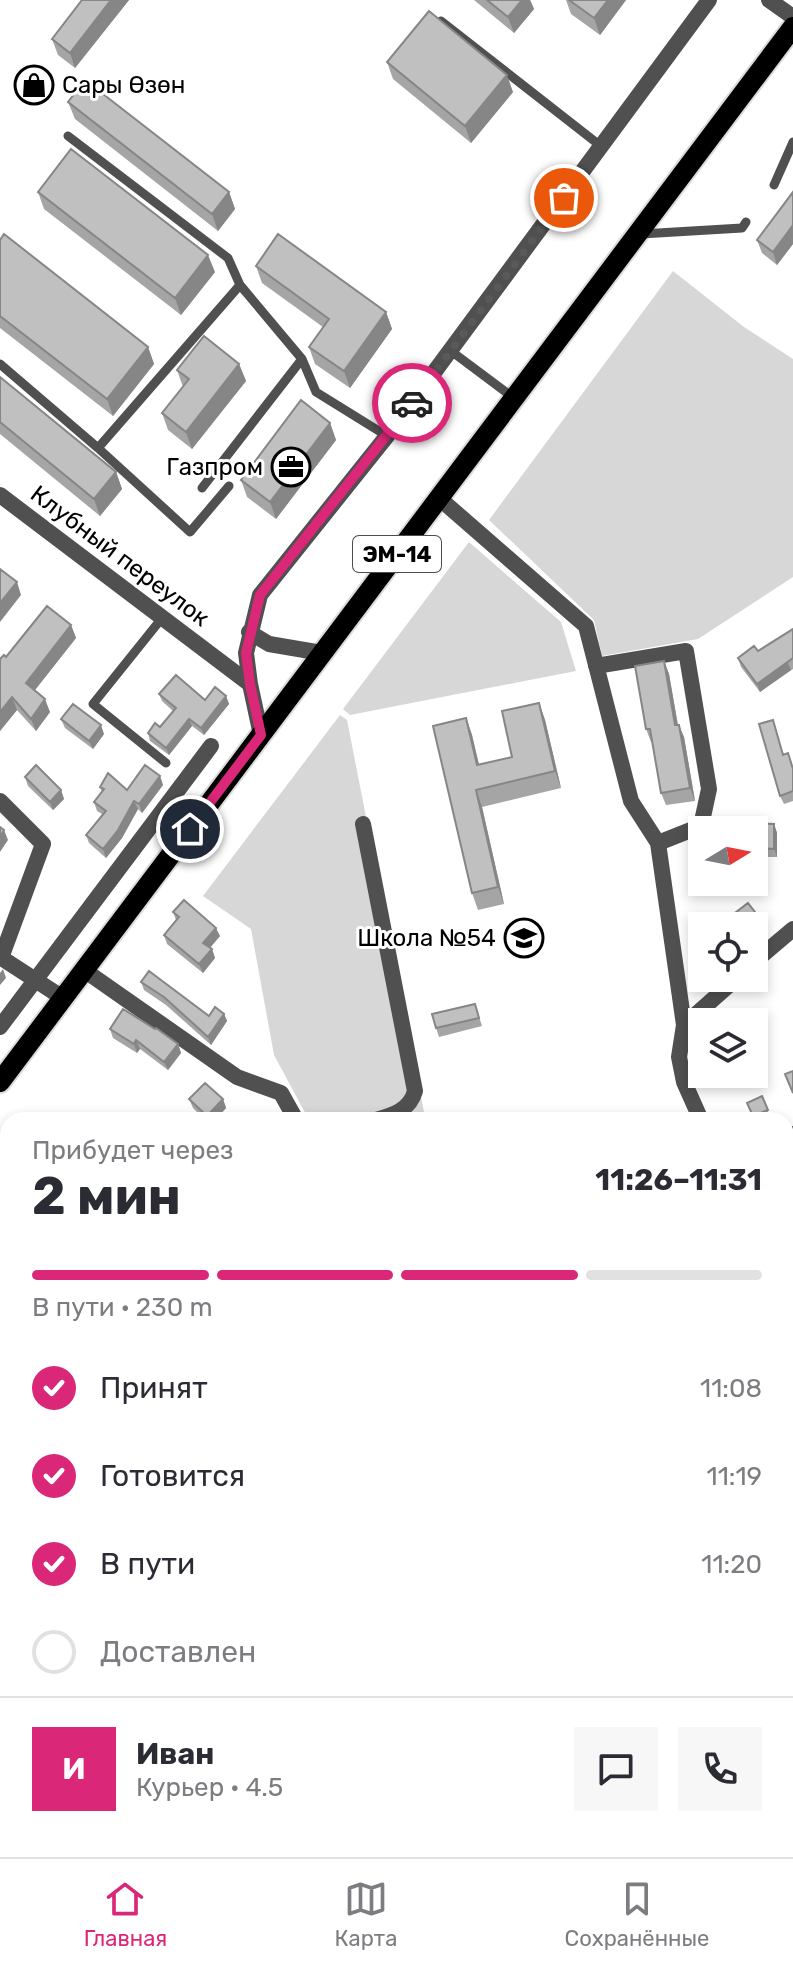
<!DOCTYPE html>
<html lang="ru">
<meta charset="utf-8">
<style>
body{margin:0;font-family:Rubik,sans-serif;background:#f7f7f7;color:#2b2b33;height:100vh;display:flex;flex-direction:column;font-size:30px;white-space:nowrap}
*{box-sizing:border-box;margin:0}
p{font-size:26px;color:#7c7c81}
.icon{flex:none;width:44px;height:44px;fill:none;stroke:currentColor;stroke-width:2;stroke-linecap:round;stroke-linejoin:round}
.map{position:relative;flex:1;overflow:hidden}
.panel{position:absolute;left:0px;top:1112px;width:794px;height:746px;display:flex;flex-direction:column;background:#fff;border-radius:24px 24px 0 0;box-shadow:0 4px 12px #0003}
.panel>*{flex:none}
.needle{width:52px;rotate:80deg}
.tools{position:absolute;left:688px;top:816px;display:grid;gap:16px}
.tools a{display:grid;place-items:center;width:80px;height:80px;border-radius:0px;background:#fff;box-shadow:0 4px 12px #0003;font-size:40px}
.pin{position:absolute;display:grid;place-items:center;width:68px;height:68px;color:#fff;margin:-34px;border:4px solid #fff;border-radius:50%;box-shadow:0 2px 8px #0007}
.courier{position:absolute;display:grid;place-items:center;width:80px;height:80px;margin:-40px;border:6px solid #db2777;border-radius:50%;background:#fff;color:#222;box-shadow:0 2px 10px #0007}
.headline em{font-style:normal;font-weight:700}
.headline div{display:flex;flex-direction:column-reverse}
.headline{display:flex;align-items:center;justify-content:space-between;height:136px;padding:0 32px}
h1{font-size:52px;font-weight:700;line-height:60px}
.bar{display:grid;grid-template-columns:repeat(4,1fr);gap:12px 8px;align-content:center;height:96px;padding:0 32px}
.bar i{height:10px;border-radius:6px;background:#e1e1e2}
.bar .on{background:#db2777}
.bar p{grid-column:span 4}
.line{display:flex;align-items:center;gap:20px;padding:0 32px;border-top:2px solid #e1e1e2}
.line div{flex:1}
.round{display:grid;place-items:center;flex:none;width:84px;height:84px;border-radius:0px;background:#f7f7f7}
ol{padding:0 32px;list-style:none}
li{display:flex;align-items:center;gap:24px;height:88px}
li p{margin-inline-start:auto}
li .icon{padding:8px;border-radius:50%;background:#db2777;color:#fff;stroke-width:4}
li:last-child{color:#7c7c81}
li i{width:44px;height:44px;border:4px solid #e1e1e2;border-radius:50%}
.dock{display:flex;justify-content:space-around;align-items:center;height:112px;border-top:2px solid #e1e1e2;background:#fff;font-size:22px;color:#7c7c81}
.dock a{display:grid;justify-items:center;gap:4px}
.dock .on{color:#db2777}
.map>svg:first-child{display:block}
</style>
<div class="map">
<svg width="793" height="1857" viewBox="0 0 793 1857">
<rect width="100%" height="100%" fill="#fff"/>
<path fill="#d7d7d7" d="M673,271L744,327L793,359V577L698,639L602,656L594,620L489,520Z
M469,542L561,622L576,671L350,715L343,709Z
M340,715L347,720L424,1112L398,1120H309L274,1055L251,929L203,896Z"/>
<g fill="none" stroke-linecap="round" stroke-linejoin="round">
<defs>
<path id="primary" d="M0,1082L793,27"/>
</defs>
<use href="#primary" stroke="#dbdbdb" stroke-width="24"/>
<path stroke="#505050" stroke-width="9" d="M441,21L602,147
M68,136L228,258L240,285L302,359L316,392L387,436
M774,185L793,142
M641,234L742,228L746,222
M451,351L514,398
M0,364L98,448L190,532L229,486
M98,448L240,285
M202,488L302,359
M162,618L93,704L166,763
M786,1682L791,1702L786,1706"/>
<path stroke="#505050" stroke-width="16" d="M0,495L250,684
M439,498L586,626L631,801L658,843L684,1025
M249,632L269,644L322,653
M596,666L686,651L709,789L701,826L658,843
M261,735L250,684L246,653L260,595L387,436L709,0
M0,801L43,844L1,958
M363,824L415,1091C410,1110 393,1115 376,1120
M0,957L63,998
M754,962L793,929
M84,970L237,1077L281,1093L296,1120
M0,1027L211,746
M701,1120L684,1082L679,1057L684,1025L737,978
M786,1137L793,1134
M786,1272L793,1298
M0,1299L8,1296
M786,1646L793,1645
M0,1761L8,1759"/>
<path stroke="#505050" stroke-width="16" d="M769,0L793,17"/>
<path stroke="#1d1d1d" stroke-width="16" d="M786,1374L793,1373
M0,1441L8,1440"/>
<use href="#primary" stroke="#000" stroke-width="20"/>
</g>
<path fill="#a5a5a5" d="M82,0H129L75,68L58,55L52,39Z
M474,0H530L534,9L514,33Z
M566,0H626L600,35L571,14Z
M387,62L513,92L471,143L393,79Z
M68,102L229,192L235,209L218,231L75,119Z
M38,192L215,272L181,315L44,209Z
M793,192V244L777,265L762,253L757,240Z
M0,240L148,347L154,364L113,416L0,328Z
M256,266L386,312L392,329L350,388L315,364L309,347L323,327L262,283Z
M239,364L246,381L192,449L168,430L162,413L183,387L177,370Z
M0,377L116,472L122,489L100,516L0,434Z
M330,423L336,440L276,519L247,497L241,480Z
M71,625L76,638L35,690L50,712L36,731L17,710L0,731L6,657Z
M793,629V669L760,692L741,667L738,658L758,651Z
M664,661L669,674L678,725L684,737L695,801L666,805L661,793L652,742H651L646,729Z
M159,694L205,700L226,696L229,704L204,735L192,726L169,755L150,741L148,733L160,727L173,711L162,701Z
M539,703L545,720L561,788L482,807L504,904L478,910L472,893L466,718L472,735L479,765L512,757Z
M61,719L104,734L93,749L65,728Z
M773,720L783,755L793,768V801L784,804L780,796Z
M160,776L163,785L142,813L138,809L122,838L106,858L89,843L86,835L102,814L97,811L94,802L102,792L100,787L127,790Z
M25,777L61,790L64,799L53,810L28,786Z
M774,824L777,833V857H762L761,893L743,892L739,884L754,830Z
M173,912L220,936L210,948L212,949L215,958L203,973L167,944L164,935L176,920Z
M735,913L766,929L754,939V926H742L738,922Z
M141,982L209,1016L224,1014L227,1021L211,1045L166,1005L144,990Z
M475,1004L482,1026L439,1037L436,1028Z
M110,1029L178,1044L181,1053L168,1070L140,1049L137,1053L113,1038Z
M762,1096L771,1119L754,1120L747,1103Z
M189,1099H223L226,1108L215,1120H205L193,1108Z
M786,1312L791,1339L786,1340Z
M0,1370L4,1379L8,1400V1406L0,1407Z
M8,1472V1504L2,1505L0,1498V1473Z
M8,1708V1742H5L2,1734Z"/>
<path fill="#868686" d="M111,0H129L75,68L70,53Z
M522,0H530L534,9L514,33L508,17Z
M608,0H626L600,35L594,18Z
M507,75L513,92L471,143L465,126Z
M229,192L235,209L218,231L212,214Z
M793,225V244L777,265L773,252Z
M208,255L215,272L181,315L175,298Z
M386,312L392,329L350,388L344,371Z
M148,347L154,364L113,416L107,399Z
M239,364L246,381L192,449L186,432Z
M330,423L336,440L276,519L270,502Z
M116,472L122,489L100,516L94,499Z
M17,582L21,595L0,622V603Z
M71,625L76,638L31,695L26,683Z
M664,661L669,674L680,738L675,725Z
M787,661L791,670L760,692L757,684Z
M226,696L229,704L204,735L201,728Z
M12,697L17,710L0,731V712Z
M45,699L50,712L36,731L31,719Z
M539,703L545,720L561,788L555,771Z
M466,718L472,735L483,782L477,765Z
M189,719L192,726L169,755L166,748Z
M101,725L104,734L93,749L89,741Z
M679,725L684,737L695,801L690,788Z
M160,776L163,785L142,813L139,804Z
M61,790L64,799L53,810L50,802Z
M476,790L482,807L504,904L498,887Z
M134,801L138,809L122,838L106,858L103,849Z
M774,824L777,833V857L774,849Z
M4,830L8,840L0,852V837Z
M759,848L762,857L761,893L757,885Z
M762,921L766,929L754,939V928Z
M216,928L220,936L207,951L203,943Z
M212,949L215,958L203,973L199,964Z
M3,969L6,978L0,985V973Z
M224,1014L227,1021L211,1045L208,1037Z
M136,1040L140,1049L137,1053L134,1044Z
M178,1044L181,1053L168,1070L164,1062Z
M223,1099L226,1108L215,1120H209L207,1116Z
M786,1312L788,1316L791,1339L788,1330Z
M1,1370L4,1379L8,1403L6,1397Z
M360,1850H374L375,1851L366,1857H356L355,1854Z"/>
<path fill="#c0c0c0" stroke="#868686" stroke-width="2" d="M82,0H111L70,53L52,39Z
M487,0H522L508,17Z
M569,0H608L594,18Z
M429,11L507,75L465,126L387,62Z
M85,80L229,192L212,214L68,102Z
M71,149L208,255L175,298L38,192Z
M793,192V225L773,252L757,240Z
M4,234L148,347L107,399L0,316V240Z
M278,234L386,312L344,371L309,347L329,319L256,266Z
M204,336L239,364L186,432L162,413L189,379L177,370Z
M0,377L116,472L94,499L0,422Z
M301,400L330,423L270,502L241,480Z
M0,569L17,582L0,603Z
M47,606L71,625L26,683L45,699L31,719L12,697L0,712V659L4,655L6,657Z
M793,629V658L757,684L738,658L754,646L758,651Z
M664,661L675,725H679L690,788L661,793L650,729H646L635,666Z
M176,675L205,700L215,687L226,696L201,728L189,719L166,748L148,733L155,723L160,727L176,708L159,694Z
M539,703L555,771L476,790L498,887L472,893L433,726L466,718L477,765L512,757L502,711Z
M73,704L101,725L89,741L61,719Z
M773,720L783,755L788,753L793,769V791L780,796L759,724Z
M36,765L61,790L50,802L25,777Z
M145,765L160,776L139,804L134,801L118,830L103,849L86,835L106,811L94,802L104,789L100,787L108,773L127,790Z
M745,823L774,824V849L759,848L757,885L739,884L740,882H754V830H745Z
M0,827L4,830L0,837Z
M184,900L216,928L203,943L212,949L199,964L164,935L179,917L173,912Z
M748,903L762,921L754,928V926H746L735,913Z
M149,971L209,1016L215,1007L224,1014L208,1037L164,997L141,982Z
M475,1004L479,1018L436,1028L432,1014Z
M123,1009L155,1029L156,1028L178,1044L164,1062L136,1040L134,1044L110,1029Z
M793,1071V1093L785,1074Z
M205,1083L223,1099L207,1116L189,1099Z
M762,1096L768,1110L753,1116L747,1103Z
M793,1152V1174L787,1153Z
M0,1370L6,1397L0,1398Z
M8,1472V1494L0,1496V1473Z
M8,1708V1732L2,1734L0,1725V1709Z
M8,1769V1784L5,1770Z
M793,1841V1857H714V1850H733V1852L744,1850H786V1842Z
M445,1850H466L469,1857H434L446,1852Z
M635,1850H687L688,1856L615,1857L630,1855V1851Z
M579,1851L580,1857H560V1855Z"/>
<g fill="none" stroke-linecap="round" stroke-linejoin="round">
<path stroke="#595959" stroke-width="8" stroke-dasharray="0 14.4" d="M412,403L564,198"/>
<path stroke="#db2777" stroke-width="10" d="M190,829L261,735L250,684L246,653L260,595L412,403"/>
</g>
<defs>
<symbol id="shop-ring" viewBox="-11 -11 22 22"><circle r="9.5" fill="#fff" stroke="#000" stroke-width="1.5"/><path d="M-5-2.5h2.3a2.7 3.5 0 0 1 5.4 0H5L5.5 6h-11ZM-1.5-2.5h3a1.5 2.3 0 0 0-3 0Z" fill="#000"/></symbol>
<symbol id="office-ring" viewBox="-11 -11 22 22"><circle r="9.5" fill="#fff" stroke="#000" stroke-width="1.5"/><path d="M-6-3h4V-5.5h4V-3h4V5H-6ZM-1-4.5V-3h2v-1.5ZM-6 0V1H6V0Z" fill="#000"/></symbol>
<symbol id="school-ring" viewBox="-11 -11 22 22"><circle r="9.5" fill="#fff" stroke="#000" stroke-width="1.5"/><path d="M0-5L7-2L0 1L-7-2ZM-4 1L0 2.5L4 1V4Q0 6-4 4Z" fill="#000"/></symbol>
</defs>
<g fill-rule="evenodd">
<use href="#shop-ring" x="12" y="63" width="44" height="44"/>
<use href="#office-ring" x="269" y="445" width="44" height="44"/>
<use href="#school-ring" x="502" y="916" width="44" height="44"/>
</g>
<g text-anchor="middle" stroke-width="6" stroke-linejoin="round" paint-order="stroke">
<rect fill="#fff" stroke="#4c4c4c" stroke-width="2" x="353" y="536" width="88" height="36" rx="6"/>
<g font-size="22" font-weight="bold" fill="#000">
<text x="397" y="562">ЭМ-14</text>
</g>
<g font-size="24" fill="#000" stroke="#fff" text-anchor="end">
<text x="62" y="93" text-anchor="start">Сары Өзөн</text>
<text x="263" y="475">Газпром</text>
<text x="496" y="946">Школа №54</text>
</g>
<g font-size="24" fill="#000" stroke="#fff">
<text transform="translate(120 556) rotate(37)" y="8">Клубный переулок</text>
</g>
</g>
</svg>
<div class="tools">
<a><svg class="needle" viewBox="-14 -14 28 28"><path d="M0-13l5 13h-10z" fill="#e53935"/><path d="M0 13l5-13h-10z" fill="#7c7c81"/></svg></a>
<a><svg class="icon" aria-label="locate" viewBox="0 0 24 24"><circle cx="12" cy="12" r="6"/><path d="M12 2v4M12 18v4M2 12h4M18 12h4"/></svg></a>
<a><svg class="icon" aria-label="layers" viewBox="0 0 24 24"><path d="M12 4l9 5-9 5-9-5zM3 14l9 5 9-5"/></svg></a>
</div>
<div class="pin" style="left:564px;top:198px;background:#ea580c"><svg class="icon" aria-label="bag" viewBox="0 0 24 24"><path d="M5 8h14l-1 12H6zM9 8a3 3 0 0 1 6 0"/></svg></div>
<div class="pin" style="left:190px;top:829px;background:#1f2937"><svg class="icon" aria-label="home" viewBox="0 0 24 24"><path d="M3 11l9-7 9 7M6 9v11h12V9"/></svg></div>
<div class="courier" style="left:412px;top:403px"><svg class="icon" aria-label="car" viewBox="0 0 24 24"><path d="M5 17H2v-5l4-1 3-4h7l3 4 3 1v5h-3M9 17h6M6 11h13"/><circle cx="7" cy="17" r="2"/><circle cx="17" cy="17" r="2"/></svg></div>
<section class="panel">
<div class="headline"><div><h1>2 мин</h1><p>Прибудет через</p></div><em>11:26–11:31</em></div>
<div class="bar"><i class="on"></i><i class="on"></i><i class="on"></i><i></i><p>В пути · 230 m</p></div>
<ol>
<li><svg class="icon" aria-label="check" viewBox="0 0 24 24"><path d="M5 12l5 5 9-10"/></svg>Принят<p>11:08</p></li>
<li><svg class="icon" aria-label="check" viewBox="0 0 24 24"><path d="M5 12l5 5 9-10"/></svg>Готовится<p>11:19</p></li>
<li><svg class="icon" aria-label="check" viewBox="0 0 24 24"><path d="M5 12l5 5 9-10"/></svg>В пути<p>11:20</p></li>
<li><i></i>Доставлен</li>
</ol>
<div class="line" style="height:144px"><b class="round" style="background:#db2777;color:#fff">И</b><div><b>Иван</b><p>Курьер · 4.5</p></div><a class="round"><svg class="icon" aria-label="chat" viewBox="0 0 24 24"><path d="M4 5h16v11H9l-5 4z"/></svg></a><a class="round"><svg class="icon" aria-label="phone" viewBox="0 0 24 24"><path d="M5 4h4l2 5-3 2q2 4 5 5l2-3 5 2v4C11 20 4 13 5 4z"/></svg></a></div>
</section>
</div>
<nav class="dock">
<a class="on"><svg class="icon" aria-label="home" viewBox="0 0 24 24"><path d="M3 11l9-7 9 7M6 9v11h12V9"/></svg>Главная</a>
<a><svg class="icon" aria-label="map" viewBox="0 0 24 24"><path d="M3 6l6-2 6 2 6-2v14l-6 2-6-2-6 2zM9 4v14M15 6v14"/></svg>Карта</a>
<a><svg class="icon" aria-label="saved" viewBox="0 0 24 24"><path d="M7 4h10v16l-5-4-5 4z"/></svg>Сохранённые</a>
</nav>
